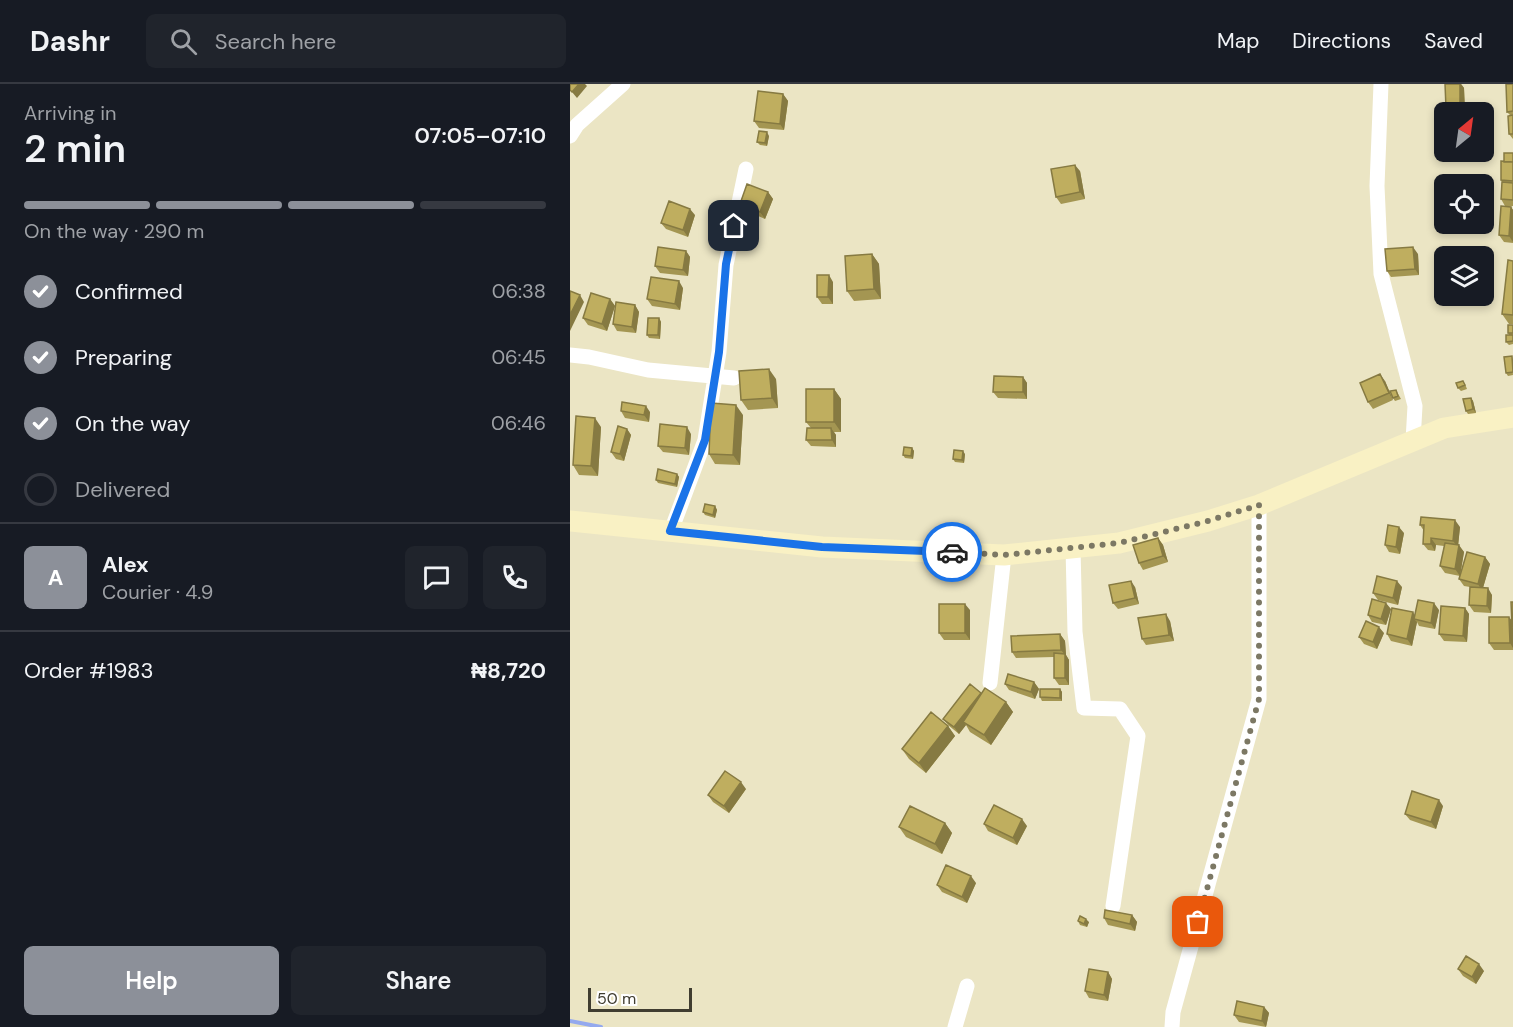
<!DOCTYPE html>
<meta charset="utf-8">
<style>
body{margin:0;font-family:"DM Sans",sans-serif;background:#20242c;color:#f1f3f6;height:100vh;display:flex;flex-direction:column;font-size:22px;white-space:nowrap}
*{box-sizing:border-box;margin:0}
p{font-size:20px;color:#9ea1a6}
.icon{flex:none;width:33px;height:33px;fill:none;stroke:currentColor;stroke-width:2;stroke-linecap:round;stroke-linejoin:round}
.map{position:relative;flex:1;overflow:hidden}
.drawer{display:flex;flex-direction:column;background:#171b24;width:570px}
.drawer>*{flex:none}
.needle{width:39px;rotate:29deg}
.tools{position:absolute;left:864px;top:18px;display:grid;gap:12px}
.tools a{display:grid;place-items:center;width:60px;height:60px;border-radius:9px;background:#171b24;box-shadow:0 3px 9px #0003;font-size:30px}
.scale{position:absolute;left:18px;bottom:15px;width:104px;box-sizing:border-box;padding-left:6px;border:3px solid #403d30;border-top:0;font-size:16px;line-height:21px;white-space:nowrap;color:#403d30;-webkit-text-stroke:4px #fff;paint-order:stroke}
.pin{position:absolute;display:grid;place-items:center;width:51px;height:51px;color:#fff;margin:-26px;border-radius:12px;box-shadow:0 3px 9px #0006}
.courier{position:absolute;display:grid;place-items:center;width:60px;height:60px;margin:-30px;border:4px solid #1a73e8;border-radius:50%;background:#fff;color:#222;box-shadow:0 2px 8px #0007}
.headline em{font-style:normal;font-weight:600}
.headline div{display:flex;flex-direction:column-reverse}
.headline{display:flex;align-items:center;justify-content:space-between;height:102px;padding:0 24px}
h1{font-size:39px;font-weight:600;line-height:45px}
.bar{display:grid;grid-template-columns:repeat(4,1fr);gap:9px 6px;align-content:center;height:72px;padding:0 24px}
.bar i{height:8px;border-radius:4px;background:#363941}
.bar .active{background:#8c9099}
.bar p{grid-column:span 4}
.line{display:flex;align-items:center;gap:15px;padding:0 24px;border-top:2px solid #363941}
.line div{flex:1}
.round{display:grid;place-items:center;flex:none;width:63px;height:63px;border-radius:9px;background:#20242c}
ol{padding:0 24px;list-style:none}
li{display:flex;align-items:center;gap:18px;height:66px}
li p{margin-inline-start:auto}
li .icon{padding:6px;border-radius:50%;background:#8c9099;color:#fff;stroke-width:4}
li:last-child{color:#9ea1a6}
li i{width:33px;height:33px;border:3px solid #363941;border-radius:50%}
.cta{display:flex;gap:12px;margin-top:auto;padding:12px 24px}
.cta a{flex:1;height:69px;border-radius:9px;background:#8c9099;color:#fff;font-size:24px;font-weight:600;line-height:69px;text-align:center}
.cta a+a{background:#20242c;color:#f1f3f6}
header{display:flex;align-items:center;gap:36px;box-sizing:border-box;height:84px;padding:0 30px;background:#171b24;border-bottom:2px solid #363941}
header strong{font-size:28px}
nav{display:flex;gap:33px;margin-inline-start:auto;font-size:21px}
.search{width:420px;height:54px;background:#20242c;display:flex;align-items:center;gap:15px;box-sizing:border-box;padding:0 21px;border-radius:9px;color:#9ea1a6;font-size:22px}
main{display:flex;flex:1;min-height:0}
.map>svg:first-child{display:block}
</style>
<header>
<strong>Dashr</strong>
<div class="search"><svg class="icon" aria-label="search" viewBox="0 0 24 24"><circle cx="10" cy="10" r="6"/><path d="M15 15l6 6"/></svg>Search here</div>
<nav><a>Map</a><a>Directions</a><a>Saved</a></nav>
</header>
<main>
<section class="drawer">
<div class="headline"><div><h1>2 min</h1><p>Arriving in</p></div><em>07:05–07:10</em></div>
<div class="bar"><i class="active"></i><i class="active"></i><i class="active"></i><i></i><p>On the way · 290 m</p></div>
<ol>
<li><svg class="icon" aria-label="check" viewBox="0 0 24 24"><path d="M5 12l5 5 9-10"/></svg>Confirmed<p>06:38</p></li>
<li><svg class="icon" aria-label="check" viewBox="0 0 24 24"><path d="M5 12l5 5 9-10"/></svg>Preparing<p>06:45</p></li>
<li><svg class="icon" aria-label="check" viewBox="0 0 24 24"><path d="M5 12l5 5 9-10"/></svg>On the way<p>06:46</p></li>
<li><i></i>Delivered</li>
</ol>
<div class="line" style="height:108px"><b class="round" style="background:#8c9099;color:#fff">A</b><div><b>Alex</b><p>Courier · 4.9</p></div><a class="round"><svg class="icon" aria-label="chat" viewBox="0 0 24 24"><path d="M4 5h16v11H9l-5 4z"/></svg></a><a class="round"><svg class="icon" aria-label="phone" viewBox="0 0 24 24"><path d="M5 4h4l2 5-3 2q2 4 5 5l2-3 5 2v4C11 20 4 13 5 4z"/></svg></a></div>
<div class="line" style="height:78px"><div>Order #1983</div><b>₦8,720</b></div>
<div class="cta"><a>Help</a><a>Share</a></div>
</section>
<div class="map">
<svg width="943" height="943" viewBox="0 0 943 943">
<rect width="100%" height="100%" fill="#ebe5c4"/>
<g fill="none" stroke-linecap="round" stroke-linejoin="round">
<path stroke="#94a9ee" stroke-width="4" d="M0,937L31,943"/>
<path stroke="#fff" stroke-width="15" d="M811,0L807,102L811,190L845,322L843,357
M0,52L7,41L53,0
M0,271L19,273L78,286L164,294
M101,447L135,356L149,268L156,181L176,85
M503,464L505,548L514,624L550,625L568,652L543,822
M420,599L434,471
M385,943L397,902
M602,943L603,928L689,615V421"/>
<path stroke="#f9f1c4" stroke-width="21" d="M0,437L252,463L434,471L549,459L638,437L689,421L874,344L943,333"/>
</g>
<path fill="#a49652" d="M875,0H891L894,4L895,28H879L876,24Z
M943,0V55L939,50L940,31L937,28Z
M213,10L218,17L214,46L189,44L184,37Z
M199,52L197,62L190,61L187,58Z
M943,69V122H935L931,115L932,98L931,96L934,78Z
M510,87L515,115L491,120L486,113Z
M198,108L203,115L195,135L174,126L170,120Z
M941,123L943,126V159L934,158L929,151Z
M125,131L118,153L96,145L91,139Z
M116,167L120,173L118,192L90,189L85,182Z
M302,170L309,180L311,215L284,217L277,207Z
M848,170L849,191L821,193L817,187Z
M943,177V240H939L932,230Z
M263,198V220H252L247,213Z
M113,204L110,226L82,222L77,215Z
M40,215L45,222L37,247L18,241L13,234Z
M65,221L69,228L66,249L47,247L43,240Z
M89,234L91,238L90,255L79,254L77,251Z
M943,241V260L939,261L936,258L939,251L938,249Z
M942,272L943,291L938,292L936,289Z
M453,293L457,299V315L428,314L423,308Z
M206,295L208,324L178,326L171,316Z
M815,297L823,316L803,325L798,318Z
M895,300L897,305L891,307L888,304Z
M264,305L271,315V348H264L266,351V363L241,362L236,356L241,344L236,338Z
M826,306L831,315L825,317L823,314Z
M901,314L903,317L906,329L898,330L896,327Z
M51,327L80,328L79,338L55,334Z
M173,331L170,381L145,380L139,370Z
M31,343L28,392L9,391L3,381Z
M57,345L61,351L54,377L46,375L41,368Z
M121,350L119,371L93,368L88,362Z
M342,364L344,367L343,375L335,374L333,371Z
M395,370L394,379L385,378L383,375Z
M107,390L109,393L107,403L88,399L86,396Z
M145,422L147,426L145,434L135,431L133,428Z
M850,441L890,443L888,461L894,468L890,492L875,489L870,482L874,462L866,461L865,467L858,466L853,460L854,447Z
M834,449L830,470L819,468L815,461Z
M588,454L593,461L598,478L573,486L569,479Z
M915,473L920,480L913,504L922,511L921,529L904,528L899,521L900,503L894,502L889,495Z
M565,503L569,520L548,525L543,519Z
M832,503L828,521L808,516L803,509Z
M943,518V566H924L919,559L942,536Z
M895,524L899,530L897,558L874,557L869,550Z
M821,525L816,541L802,538L798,531Z
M400,526V556H374L369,549Z
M869,526L865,545L849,542L847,538L842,562L821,557L817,550L845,532Z
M600,537L604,557L576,561L572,555Z
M814,549L807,565L794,560L789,553Z
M490,550L495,557L496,571L499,576V601H489L484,594V573L446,574L442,568Z
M464,598L469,605L465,615L439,606L435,600Z
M490,605L492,608V617H472L470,613Z
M412,609L436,618L443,628L421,661L400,648L396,641L389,650L378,641L373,635Z
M378,642L385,652L356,689L339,675L332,665Z
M176,705L159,729L143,718L138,711Z
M873,722L866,745L840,736L835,730Z
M375,739L382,749L372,770L336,753L329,743Z
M414,740L457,742L447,761L418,747Z
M406,799L397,819L372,808L367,801Z
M562,831L567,838L565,847L538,841L534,834Z
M508,837L519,838L517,843L510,841Z
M888,885L914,887L906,900L893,892Z
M538,888L542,895L538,917L519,914L515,907Z
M694,923L699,929L696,943L669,938L664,931Z"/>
<path fill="#867a42" d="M9,0H15L17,2L7,14L2,8Z
M890,0H891L894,4L895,28H894L890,24Z
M213,10L218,17L214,46L210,40Z
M197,48L199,52L197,62L195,59Z
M505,81L510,87L515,115L510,108Z
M198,108L203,115L195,135L190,128Z
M941,123L943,126V158L939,152Z
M120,125L125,131L118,153L113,146Z
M843,163L848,170L849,191L845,185Z
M116,167L120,173L118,192L113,186Z
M302,170L309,180L311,215L304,205Z
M259,191L263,198V220L258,213Z
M109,197L113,204L110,226L105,220Z
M10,211L14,218L0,247V231Z
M40,215L45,222L37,247L32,240Z
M65,221L69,228L66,249L62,243Z
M89,234L91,238L90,255L88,251Z
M199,285L206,295L208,324L202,314Z
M810,290L815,297L823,316L819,309Z
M453,293L457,299V315L453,308Z
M264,305L271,315V348L264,338Z
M901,314L903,317L906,329L903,325Z
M166,321L173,331L170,381L163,371Z
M76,322L80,328L79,338L74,331Z
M25,334L31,343L28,392L21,382Z
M117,343L121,350L119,371L115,364Z
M261,344L266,351V363L262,356Z
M57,345L61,351L54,377L50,370Z
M342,364L344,367L343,375L341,372Z
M393,367L395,370L394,379L392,376Z
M107,390L109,393L107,403L105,400Z
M145,422L147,426L145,434L143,431Z
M885,436L890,443L888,463L883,457Z
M829,443L834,449L830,470L826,463Z
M588,454L593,461L598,478L593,472Z
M861,454L866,461L865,467L861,460Z
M889,461L894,468L890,492L885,485Z
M915,473L920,480L912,507L908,500Z
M561,497L565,503L569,520L565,514Z
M827,497L832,503L828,521L823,514Z
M918,504L922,511L921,529L917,522Z
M816,519L821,525L816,541L811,535Z
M864,519L869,526L865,545L861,539Z
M395,520L400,526V556L395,549Z
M895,524L899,530L897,558L893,552Z
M843,528L847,535H844L847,538L842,562L837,555Z
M596,530L600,537L604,557L599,551Z
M939,533L943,538L942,543L943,544V564L940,559Z
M809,543L814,549L807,565L803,558Z
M490,550L495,557L496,571L499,576V601L495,594V571L491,566Z
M464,598L469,605L465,615L461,608Z
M490,605L492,608V617L490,614Z
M411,609L416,615L393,638L396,641L389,650L384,643Z
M436,618L443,628L421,661L414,651Z
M378,642L385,652L356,689L349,679Z
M171,698L176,705L159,729L154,722Z
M869,716L873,722L866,745L861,738Z
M452,735L457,742L447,761L443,754Z
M375,739L382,749L372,770L365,760Z
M401,792L406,799L397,819L392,813Z
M562,831L567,838L565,847L560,840Z
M516,835L519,838L517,843L514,840Z
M909,880L914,887L906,900L902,893Z
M538,888L542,895L538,917L534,911Z
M694,923L699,929L696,943L692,937Z"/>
<path fill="#bfae5f" stroke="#867a42" stroke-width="1.5" d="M0,0H9L2,8L0,6Z
M875,0H890V24H876Z
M936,0H943V27L937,28Z
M188,7L213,10L210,40L184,37Z
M943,31V50H939L938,32Z
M189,47L197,48L195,59L187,58Z
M934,69H943V78H934Z
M931,77L943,78V97L931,96Z
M505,81L510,108L486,113L481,85Z
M932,98L943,99V116L931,115Z
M177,100L198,108L190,128L170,120Z
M99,117L120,125L113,146L91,139Z
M931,122L941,123L939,152L929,151Z
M88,163L116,167L113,186L85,182Z
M843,163L845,185L817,187L815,165Z
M302,170L304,205L277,207L275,172Z
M938,176L943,177V231L932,230Z
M247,191H259L258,213H247Z
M81,193L109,197L105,220L77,215Z
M0,207L10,211L0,231Z
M21,209L40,215L32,240L13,234Z
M46,218L65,221L62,243L43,240Z
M78,234H89L88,251H77Z
M938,241H943V249H938Z
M936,251H943V257L936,258Z
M942,272L943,288L936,289L934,273Z
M199,285L202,314L171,316L169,287Z
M810,290L819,309L798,318L790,299Z
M424,292L453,293V308H423Z
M893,297L895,301L888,304L886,299Z
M236,305H264V338H236Z
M826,306L828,312L823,314L820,307Z
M901,314L903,325L896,327L893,315Z
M52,318L76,322L74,331L51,327Z
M141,319L166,321L163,371L139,370Z
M6,332L25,334L21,382L3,381Z
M90,340L117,343L115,364L88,362Z
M48,342L57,345L50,370L41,368Z
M237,344H261L262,356H236Z
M334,363L342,364L341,372L333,371Z
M384,366L393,367L392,376L383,375Z
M88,385L107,390L105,400L86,396Z
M135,420L145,422L143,431L133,428Z
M851,433L885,436L883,457L861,454V460H853L854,441H850Z
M818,441L829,443L826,463L815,461Z
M588,454L593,472L569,479L563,461Z
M875,459L889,461L885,485L870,482Z
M897,468L915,473L908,500L889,495Z
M807,492L827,497L823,514L803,509Z
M561,497L565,514L543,519L539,501Z
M900,503L918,504L917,522L899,521Z
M802,515L816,519L811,535L798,531Z
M848,516L864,519L861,539L844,535Z
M941,518H943V543H942Z
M369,520H395V549H369Z
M871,522L895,524L893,552L869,550Z
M822,524L843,528L837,555L817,550Z
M596,530L599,551L572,555L568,534Z
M919,533H939L940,559H919Z
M796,537L809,543L803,558L789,553Z
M490,550L491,566L442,568L441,552Z
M484,569L495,570V594H484Z
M438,590L464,598L461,608L435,600Z
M400,600L411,609L384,643L373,635Z
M415,604L436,618L414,651L393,638Z
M470,605H490V614L470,613Z
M361,628L378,642L349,679L332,665Z
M155,687L171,698L154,722L138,711Z
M842,707L869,716L861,738L835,730Z
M424,721L452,735L443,754L414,740Z
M340,722L375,739L365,760L329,743Z
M376,781L401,792L392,813L367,801Z
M535,826L562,831L560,840L534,834Z
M510,832L516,835L514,840L508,837Z
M896,872L909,880L902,893L888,885Z
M519,885L538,888L534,911L515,907Z
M667,917L694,923L692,937L664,931Z"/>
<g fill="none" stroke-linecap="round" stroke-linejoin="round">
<path stroke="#7c7864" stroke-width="6" stroke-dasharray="0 10.8" d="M382,468L434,471L549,459L638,437L689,421V615L628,838"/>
<path stroke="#1a73e8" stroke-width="8" d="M164,142L156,180L149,268L135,356L100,447L252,463L382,468"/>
</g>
</svg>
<div class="tools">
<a><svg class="needle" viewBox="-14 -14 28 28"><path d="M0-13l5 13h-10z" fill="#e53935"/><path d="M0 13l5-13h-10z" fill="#9ea1a6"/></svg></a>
<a><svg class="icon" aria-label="locate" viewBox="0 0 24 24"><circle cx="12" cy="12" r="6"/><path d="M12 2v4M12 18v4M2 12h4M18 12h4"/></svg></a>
<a><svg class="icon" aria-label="layers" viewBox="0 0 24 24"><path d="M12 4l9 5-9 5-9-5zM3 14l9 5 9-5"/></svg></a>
</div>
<div class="scale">50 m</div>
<div class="pin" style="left:628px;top:838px;background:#ea580c"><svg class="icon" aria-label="bag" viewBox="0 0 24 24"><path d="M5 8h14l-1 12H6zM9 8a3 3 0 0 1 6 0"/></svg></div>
<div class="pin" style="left:164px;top:142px;background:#1f2937"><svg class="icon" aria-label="home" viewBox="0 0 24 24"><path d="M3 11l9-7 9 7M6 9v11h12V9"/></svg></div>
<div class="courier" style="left:382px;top:468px"><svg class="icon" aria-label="car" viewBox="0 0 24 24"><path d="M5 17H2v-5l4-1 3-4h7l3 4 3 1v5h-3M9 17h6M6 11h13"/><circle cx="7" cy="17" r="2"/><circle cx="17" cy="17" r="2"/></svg></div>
</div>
</main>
